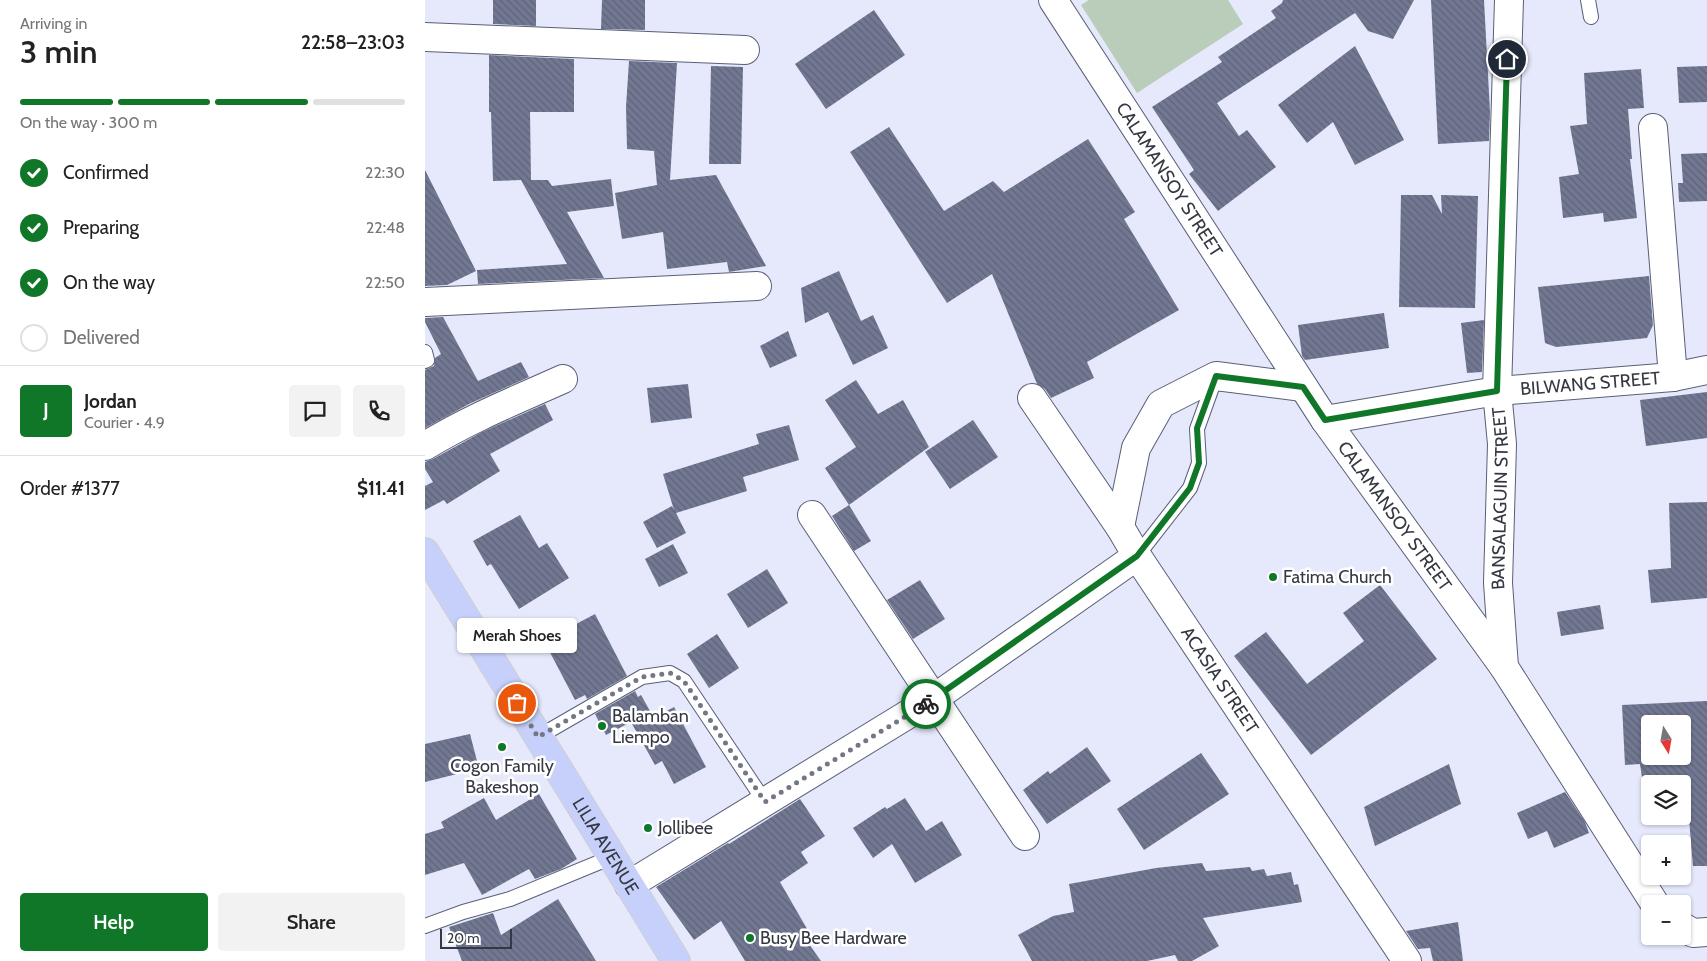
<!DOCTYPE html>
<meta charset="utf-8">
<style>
body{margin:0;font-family:Cabin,sans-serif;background:#f2f2f2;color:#222;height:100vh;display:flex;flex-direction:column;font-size:19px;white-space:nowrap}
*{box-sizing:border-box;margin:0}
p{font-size:16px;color:#767676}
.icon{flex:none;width:28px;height:28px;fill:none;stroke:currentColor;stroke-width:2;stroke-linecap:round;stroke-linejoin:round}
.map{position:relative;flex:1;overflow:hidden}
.details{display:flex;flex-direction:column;background:#fff;width:425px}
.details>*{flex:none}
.needle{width:32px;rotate:169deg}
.tools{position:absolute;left:1216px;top:715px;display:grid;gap:10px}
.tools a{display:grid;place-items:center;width:50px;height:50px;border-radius:5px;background:#fff;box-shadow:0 1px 4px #0004;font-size:25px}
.scale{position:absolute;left:15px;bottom:12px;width:72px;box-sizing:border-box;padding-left:5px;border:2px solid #353843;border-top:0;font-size:14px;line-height:18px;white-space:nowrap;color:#353843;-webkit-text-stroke:4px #fff;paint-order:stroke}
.pin{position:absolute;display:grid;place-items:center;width:42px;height:42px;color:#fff;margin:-21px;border:2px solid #fff;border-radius:50%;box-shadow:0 1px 5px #0007}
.courier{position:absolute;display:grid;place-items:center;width:50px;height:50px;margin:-25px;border:4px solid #107628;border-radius:50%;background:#fff;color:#222;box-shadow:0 1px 6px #0007}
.bubble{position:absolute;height:35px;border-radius:5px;background:#fff;box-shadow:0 1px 4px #0004;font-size:16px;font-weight:600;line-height:35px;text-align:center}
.head em{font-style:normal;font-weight:600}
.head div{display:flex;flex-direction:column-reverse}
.head{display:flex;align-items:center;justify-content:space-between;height:85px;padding:0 20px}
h1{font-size:32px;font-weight:600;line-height:38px}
.bar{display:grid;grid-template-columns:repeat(4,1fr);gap:8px 5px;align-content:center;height:60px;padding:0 20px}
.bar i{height:6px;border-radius:4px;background:#e0e0e0}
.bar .current{background:#107628}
.bar p{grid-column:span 4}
.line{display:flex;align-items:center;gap:12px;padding:0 20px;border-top:1px solid #e0e0e0}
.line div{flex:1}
.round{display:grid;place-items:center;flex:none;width:52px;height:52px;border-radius:5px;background:#f2f2f2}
ol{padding:0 20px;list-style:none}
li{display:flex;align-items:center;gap:15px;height:55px}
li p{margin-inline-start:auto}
li .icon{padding:5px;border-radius:50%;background:#107628;color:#fff;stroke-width:4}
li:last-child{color:#767676}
li i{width:28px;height:28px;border:2px solid #e0e0e0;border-radius:50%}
.cta{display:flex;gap:10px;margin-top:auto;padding:10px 20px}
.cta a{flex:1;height:58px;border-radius:5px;background:#107628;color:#fff;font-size:20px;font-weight:600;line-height:58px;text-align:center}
.cta a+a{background:#f2f2f2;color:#222}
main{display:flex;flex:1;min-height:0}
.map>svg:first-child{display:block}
</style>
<main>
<section class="details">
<div class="head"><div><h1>3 min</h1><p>Arriving in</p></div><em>22:58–23:03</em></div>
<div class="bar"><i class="current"></i><i class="current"></i><i class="current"></i><i></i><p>On the way · 300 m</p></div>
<ol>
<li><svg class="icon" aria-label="check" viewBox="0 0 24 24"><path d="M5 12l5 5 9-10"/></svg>Confirmed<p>22:30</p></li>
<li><svg class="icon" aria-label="check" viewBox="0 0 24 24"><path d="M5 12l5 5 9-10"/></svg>Preparing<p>22:48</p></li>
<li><svg class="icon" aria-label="check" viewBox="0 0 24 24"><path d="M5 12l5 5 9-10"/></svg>On the way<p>22:50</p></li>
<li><i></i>Delivered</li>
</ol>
<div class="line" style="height:90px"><b class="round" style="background:#107628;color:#fff">J</b><div><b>Jordan</b><p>Courier · 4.9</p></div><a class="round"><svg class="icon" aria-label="chat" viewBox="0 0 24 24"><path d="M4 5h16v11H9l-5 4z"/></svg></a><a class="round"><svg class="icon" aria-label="phone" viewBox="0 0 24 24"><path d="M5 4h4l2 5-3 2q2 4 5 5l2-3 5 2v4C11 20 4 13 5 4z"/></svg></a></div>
<div class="line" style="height:65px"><div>Order #1377</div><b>$11.41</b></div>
<div class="cta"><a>Help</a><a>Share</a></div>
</section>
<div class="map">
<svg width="1282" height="961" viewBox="0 0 1282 961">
<defs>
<pattern id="building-back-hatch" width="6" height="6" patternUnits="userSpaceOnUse" patternTransform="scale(1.25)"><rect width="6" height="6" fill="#727892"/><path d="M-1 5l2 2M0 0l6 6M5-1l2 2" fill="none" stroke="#5e6379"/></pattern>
</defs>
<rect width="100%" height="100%" fill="#e5e9fb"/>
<path fill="#bacdba" d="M664,0H803L818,24L712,93L656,5Z"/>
<path fill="url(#building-back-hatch)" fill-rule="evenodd" d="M68,0H111V26L68,24Z
M177,0H220V30L176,29Z
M858,0H989L968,39L943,31L930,13L792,103L814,136L822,130L851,167L793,211L764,174L769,170L727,107L797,62L793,57L851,18L846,11L857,3Z
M1006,0H1059L1065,112L1064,141L1013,144Z
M449,10L480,55L401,109L370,64Z
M930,46L979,140L930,165L908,122L882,143L853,105Z
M64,55L149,59V112H105L106,180H123L127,186L186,179L189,206L142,212L179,278L53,284L52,270L142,264L96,180L68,181L66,112H64Z
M204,61L252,63L245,180L291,175L341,266L304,272L302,262L242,269L238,232L197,239L190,193L232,185L229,151L202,149L201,107Z
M286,66L318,67L316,164H284Z
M1282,66V102L1254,103L1252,67Z
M1216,69L1219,108L1203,109L1207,159H1205L1212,218L1179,222L1178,213L1138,218L1134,177L1154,174L1145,126L1162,124L1159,73Z
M464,127L519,211L568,181L579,192L663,139L710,212L699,219L754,310L662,362L669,378L626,398L620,389L612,384L567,274L522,303L425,152Z
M1282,153V201L1254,202L1253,183H1258L1256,154Z
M0,170L51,271L22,285L0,286Z
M976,195H1007L1017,214L1016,195L1053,196L1050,308L974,307Z
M414,271L436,321L448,315L463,348L428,365L403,312L380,323L376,288Z
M1224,276L1228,325L1222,338L1131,347L1120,343L1113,287Z
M959,313L964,348L880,360L877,356L873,325Z
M18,317L53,381L96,362L104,377L44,404L0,428V370L9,366L10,358L16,354L0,322V318Z
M1059,320L1057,372L1042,373L1036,323Z
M363,331L372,356L345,368L335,346Z
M431,380L453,414L478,400L504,447L424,505L400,468L431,447L400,400Z
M263,384L267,418L226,423L222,388Z
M1282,392V438L1221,446L1215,400Z
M120,404L128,420L65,454L75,471L22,504L19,500L0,510V486L8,482L0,469V462L8,459L57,432Z
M548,420L573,457L525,489L500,452Z
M364,425L374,460L318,477L322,491L251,513L261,533L232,548L218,522L247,506L249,510L238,474L334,444L331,434Z
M1282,502V598L1226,603L1223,570L1246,568L1244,503Z
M424,505L446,541L429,551L407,516Z
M95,515L114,548L122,543L144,578L94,609L66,564L62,566L48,541Z
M248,544L263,573L234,587L220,559Z
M342,569L363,603L323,628L302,594Z
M495,580L520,619L488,639L462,600Z
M955,585L1012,659L886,755L809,656L841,632L882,684L939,641L918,613Z
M1175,605L1179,629L1136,636L1132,612Z
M170,614L202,676L162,699L160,695L150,700L119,641Z
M292,634L314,668L284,688L262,654Z
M210,691L213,697L216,695L229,718L249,707L281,767L249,784L237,761L230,765L206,722L181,735L170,714Z
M1282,701V866H1268L1261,784H1218L1215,764L1200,765L1197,705ZM1225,724H1258V756H1225Z
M45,734L52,761V769L0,782V744Z
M662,747L686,781L622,824L598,790L623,771L625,774Z
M776,753L804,794L719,850L692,809Z
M1024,764L1036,804L950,846L939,807Z
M1140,792L1160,822L1164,833L1129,848L1122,831L1103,839L1092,813Z
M114,794L152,859L136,869L110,879L104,869L57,895L39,863L0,875V834L19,828L16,822L59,798L71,820Z
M480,798L501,831L517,821L537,855L490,883L467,844L448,858L428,828L460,807L462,809Z
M375,799L400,836L376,852L383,863L355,882L385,934L379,937L396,961H320L296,921L269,940L231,887L303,843L304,844Z
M777,863L781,871L825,867L827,871L839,869L842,876L866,872L869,885L873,884L877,902L778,918L794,946L767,961H753L750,955L722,961H607L593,935L628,916L649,912L644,884L731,868Z
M133,899L171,961H37L24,927L68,913L76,935Z
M1033,922L1038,961H1008L1005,948L993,949L981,931Z"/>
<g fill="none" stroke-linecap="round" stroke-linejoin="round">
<defs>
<path id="service" d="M1163,0L1166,17
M0,352L2,360L0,361
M712,556L765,488L774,463L772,429L790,379
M113,737L217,677L245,673L259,681L340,802
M0,926L38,912L85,899L187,857"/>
<g id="minor">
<path id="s1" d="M628,0L900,420L1079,667L1230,904"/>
<path d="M0,37L320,50"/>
<path d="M1228,128L1248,377"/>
<path d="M0,302L332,286"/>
<path id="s2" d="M607,398L695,527L712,556L982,961"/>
<path id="s3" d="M900,420L1072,391L1248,377L1282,370"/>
<path d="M0,446C44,419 91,400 138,379"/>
<path d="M387,515L600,836"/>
<path d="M695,527L711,448L736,404L791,376L878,387"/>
<path id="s4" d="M1079,667L1073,583L1077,444L1072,391L1084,0"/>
<path d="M204,885L508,699L712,556"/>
<path d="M1258,927L1268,933L1282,932"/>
</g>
<g id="trunk">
<path id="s5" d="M0,552L251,961"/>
</g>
</defs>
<use href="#service" stroke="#595f78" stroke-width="16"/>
<use href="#minor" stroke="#595f78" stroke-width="30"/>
<use href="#trunk" stroke="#cfcfd2" stroke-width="30"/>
<use href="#service" stroke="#fff" stroke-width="14"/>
<use href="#minor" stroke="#fff" stroke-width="28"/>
<use href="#trunk" stroke="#c7d0fa" stroke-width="28"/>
</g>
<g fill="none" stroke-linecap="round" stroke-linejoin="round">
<path stroke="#737683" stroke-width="5" stroke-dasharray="0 9" d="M92,703L113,737L217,677L245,673L259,681L340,802L501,704"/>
<path stroke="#107628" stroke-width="6" d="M501,704L712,556L765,488L774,463L772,428L791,376L878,387L900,420L1072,391L1082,59"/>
</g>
<g fill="#107628" stroke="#fff" stroke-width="2">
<circle cx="848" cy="577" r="5"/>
<circle cx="177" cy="726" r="5"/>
<circle cx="77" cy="747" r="5"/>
<circle cx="223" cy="828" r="5"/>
<circle cx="325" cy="938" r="5"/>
</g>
<g text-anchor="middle" stroke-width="5" stroke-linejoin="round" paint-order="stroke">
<g font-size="18" fill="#353843" stroke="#fff">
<text dy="6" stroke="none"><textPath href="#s1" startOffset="214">CALAMANSOY STREET</textPath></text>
<text dy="6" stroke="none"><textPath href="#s3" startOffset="268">BILWANG STREET</textPath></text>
<text dy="6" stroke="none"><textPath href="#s4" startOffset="169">BANSALAGUIN STREET</textPath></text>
<text dy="6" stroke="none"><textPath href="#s1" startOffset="619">CALAMANSOY STREET</textPath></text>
<text dy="6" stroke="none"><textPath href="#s2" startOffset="339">ACASIA STREET</textPath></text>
<text dy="6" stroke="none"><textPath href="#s5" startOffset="345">LILIA AVENUE</textPath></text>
</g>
<g font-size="18" fill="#353843" stroke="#fff" text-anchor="start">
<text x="858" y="583">Fatima Church</text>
<text x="187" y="722">Balamban<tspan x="187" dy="21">Liempo</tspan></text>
<text x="77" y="772" text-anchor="middle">Cogon Family<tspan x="77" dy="21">Bakeshop</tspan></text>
<text x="233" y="834">Jollibee</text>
<text x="335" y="944">Busy Bee Hardware</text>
</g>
</g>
</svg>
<div class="tools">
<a><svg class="needle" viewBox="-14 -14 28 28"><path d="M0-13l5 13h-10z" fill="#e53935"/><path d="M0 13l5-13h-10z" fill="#767676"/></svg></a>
<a><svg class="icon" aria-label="layers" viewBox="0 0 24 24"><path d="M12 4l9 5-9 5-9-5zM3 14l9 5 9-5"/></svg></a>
<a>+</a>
<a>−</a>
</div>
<div class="scale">20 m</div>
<div class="pin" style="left:92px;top:703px;background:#ea580c"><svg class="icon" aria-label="bag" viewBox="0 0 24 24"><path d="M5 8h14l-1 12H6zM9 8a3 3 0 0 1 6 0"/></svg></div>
<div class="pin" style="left:1082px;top:59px;background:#1f2937"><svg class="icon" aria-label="home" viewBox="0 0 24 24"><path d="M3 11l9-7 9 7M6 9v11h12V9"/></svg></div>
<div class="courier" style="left:501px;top:704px"><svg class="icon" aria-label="bike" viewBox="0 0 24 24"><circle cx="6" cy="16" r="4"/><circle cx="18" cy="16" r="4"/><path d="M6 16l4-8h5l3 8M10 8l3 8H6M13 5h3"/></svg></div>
<div class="bubble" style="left:32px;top:618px;width:120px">Merah Shoes</div>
</div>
</main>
